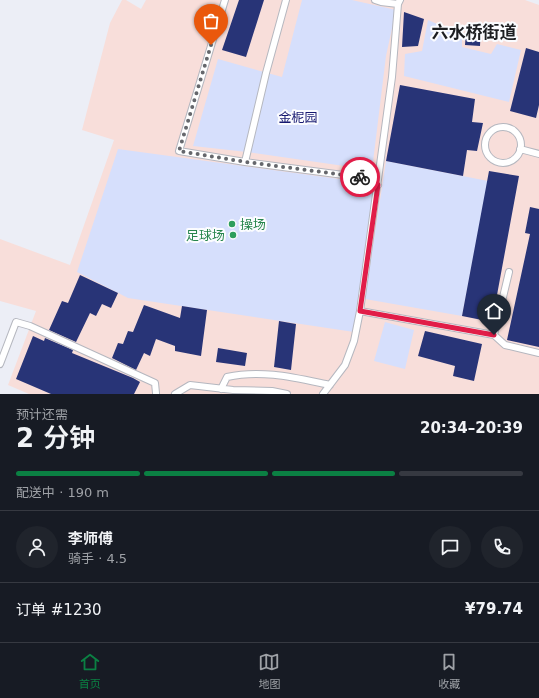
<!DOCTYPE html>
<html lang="zh">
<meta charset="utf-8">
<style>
body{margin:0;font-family:"DejaVu Sans","Noto Sans SC",sans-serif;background:#20242c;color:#f1f3f6;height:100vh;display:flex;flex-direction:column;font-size:15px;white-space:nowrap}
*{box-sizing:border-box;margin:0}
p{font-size:13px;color:#9ea1a6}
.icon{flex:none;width:22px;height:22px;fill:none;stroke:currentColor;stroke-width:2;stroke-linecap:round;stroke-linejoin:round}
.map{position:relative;height:394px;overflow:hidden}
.sheet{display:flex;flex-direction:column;background:#171b24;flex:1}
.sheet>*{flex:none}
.pin{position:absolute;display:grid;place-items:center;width:34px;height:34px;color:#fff;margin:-41px -17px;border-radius:50% 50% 50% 0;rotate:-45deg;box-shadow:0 0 4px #0007}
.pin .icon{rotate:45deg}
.courier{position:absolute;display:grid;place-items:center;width:40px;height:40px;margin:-20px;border:3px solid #e11d48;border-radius:50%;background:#fff;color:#222;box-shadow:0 1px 5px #0007}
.headline em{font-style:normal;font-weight:600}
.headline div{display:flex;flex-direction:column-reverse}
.headline{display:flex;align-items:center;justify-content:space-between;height:68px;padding:0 16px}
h1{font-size:26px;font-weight:600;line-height:30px}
.bar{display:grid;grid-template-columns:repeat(4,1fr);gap:6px 4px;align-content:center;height:48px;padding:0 16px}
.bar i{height:5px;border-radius:3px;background:#363941}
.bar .active{background:#0b8043}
.bar p{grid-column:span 4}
.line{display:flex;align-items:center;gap:10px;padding:0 16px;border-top:1px solid #363941}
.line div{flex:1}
.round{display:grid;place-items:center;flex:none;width:42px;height:42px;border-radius:21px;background:#20242c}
.menu{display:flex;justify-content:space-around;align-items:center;height:56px;border-top:1px solid #363941;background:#171b24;font-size:11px;color:#9ea1a6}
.menu a{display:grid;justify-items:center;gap:2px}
.menu .active{color:#0b8043}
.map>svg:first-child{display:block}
</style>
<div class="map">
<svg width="539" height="394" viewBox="0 0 539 394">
<rect width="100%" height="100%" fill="#eceef6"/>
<path fill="#f8deda" d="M122,0H126L141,9L146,0H525L539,5V394H29L8,385L36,311L0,301V239L70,265L114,140L82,130L110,23Z"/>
<path fill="#d6dffc" d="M302,0H352L396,10L386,56L372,170L247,152L193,146L218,59L282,77Z
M428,20L462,35V47L491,54L497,44L521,50L509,102L404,76L405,54L422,51Z
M118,149L376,184L354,332L128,298L77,272Z
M386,161L488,181L462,316L365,299Z
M385,322L414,330L405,369L374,361Z"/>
<path fill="#283477" d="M239,0H264L246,57L222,50Z
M404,12L424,19L418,46L402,47Z
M473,25H481L480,46L465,45L466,33Z
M526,48L539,52V105L536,118L510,111Z
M400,85L475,99L472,122L483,123L477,151L467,150L463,176L386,161Z
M489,171L519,176L492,322L462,316Z
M530,207L539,209V347L507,340L530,234L525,233Z
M80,275L118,293L111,308L102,304L96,316L90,313L76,342L49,330L62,301L68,303Z
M144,305L180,318L182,306L207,310L201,356L175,351V346L156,339L150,356L144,353L136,370L112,358L118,343L123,344L128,331L133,332Z
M279,321L296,324L291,370L274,367Z
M425,331L482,344L474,381L453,376L455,366L418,356Z
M33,336L44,341L45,338L73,350L72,353L133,378L140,382L134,394H51L16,379Z
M218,348L247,353L245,366L216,362Z"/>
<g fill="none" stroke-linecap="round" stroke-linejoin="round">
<defs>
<path id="service" d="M225,0L179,151L245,162
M286,0L266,73L245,162L374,179L378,185
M375,0L381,2L398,4
M485 145a18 18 0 1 1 36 0a18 18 0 1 1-36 0Z
M520,149L539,154
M360,311L494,335L505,345L539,353
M494,335L509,272
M0,364L16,322L30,326L155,383L156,393
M221,389L227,377C262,369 296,378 330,385
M175,394L190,385L233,390L272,391L287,394
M323,394L345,365L354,341L360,311L392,77L398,4L400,0"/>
</defs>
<use href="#service" stroke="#b5b7bf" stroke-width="8"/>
<use href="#service" stroke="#fff" stroke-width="6"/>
</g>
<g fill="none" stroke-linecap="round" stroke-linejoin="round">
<path stroke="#65676c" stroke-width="4" stroke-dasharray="0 7.2" d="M211,45L179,151L246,162L360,177"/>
<path stroke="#e11d48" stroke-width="5" d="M360,177L374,179L378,185L360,311L494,335"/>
</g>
<g fill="#2e9e5b" stroke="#fbfcff" stroke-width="1.5">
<circle cx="232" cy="224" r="4"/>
<circle cx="233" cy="235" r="4"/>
</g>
<g text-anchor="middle" stroke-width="4" stroke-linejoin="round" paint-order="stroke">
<g font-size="13" fill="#171971" stroke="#fbfcff">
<text x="298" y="122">金柅园</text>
</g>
<g font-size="13" fill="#27864d" stroke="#fbfcff" text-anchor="start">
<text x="240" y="229">操场</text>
<text x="225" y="240" text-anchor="end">足球场</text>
</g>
<g font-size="17" font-weight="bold" fill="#1d1e21" stroke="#fbfcff">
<text x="474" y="38">六水桥街道</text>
</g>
</g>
</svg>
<div class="pin" style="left:211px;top:45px;background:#ea580c"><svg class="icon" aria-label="bag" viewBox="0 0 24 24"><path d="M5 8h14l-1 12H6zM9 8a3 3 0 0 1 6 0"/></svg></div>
<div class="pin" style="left:494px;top:335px;background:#1f2937"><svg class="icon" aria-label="home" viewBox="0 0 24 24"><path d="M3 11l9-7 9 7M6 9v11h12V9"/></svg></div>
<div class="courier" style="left:360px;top:177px"><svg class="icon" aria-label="bike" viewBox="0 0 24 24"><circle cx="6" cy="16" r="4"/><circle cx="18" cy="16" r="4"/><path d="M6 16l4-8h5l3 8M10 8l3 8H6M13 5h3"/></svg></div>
</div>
<section class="sheet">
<div class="headline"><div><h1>2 分钟</h1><p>预计还需</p></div><em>20:34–20:39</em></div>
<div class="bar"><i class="active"></i><i class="active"></i><i class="active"></i><i></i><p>配送中 · 190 m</p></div>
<div class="line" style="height:72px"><a class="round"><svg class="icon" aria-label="person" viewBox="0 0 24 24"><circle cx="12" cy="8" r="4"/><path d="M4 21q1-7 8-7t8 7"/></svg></a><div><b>李师傅</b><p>骑手 · 4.5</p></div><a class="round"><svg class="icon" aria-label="chat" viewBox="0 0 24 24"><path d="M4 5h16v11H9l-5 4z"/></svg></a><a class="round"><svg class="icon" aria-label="phone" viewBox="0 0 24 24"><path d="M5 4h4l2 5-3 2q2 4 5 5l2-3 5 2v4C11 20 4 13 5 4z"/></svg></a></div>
<div class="line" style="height:52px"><div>订单 #1230</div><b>¥79.74</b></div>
</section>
<nav class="menu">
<a class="active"><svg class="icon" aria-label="home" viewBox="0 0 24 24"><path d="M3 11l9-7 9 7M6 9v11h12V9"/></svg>首页</a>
<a><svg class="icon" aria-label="map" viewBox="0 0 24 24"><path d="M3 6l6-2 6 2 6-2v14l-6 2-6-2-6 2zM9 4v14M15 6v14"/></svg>地图</a>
<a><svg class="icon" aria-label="saved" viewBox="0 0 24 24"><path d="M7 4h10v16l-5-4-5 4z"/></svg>收藏</a>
</nav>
